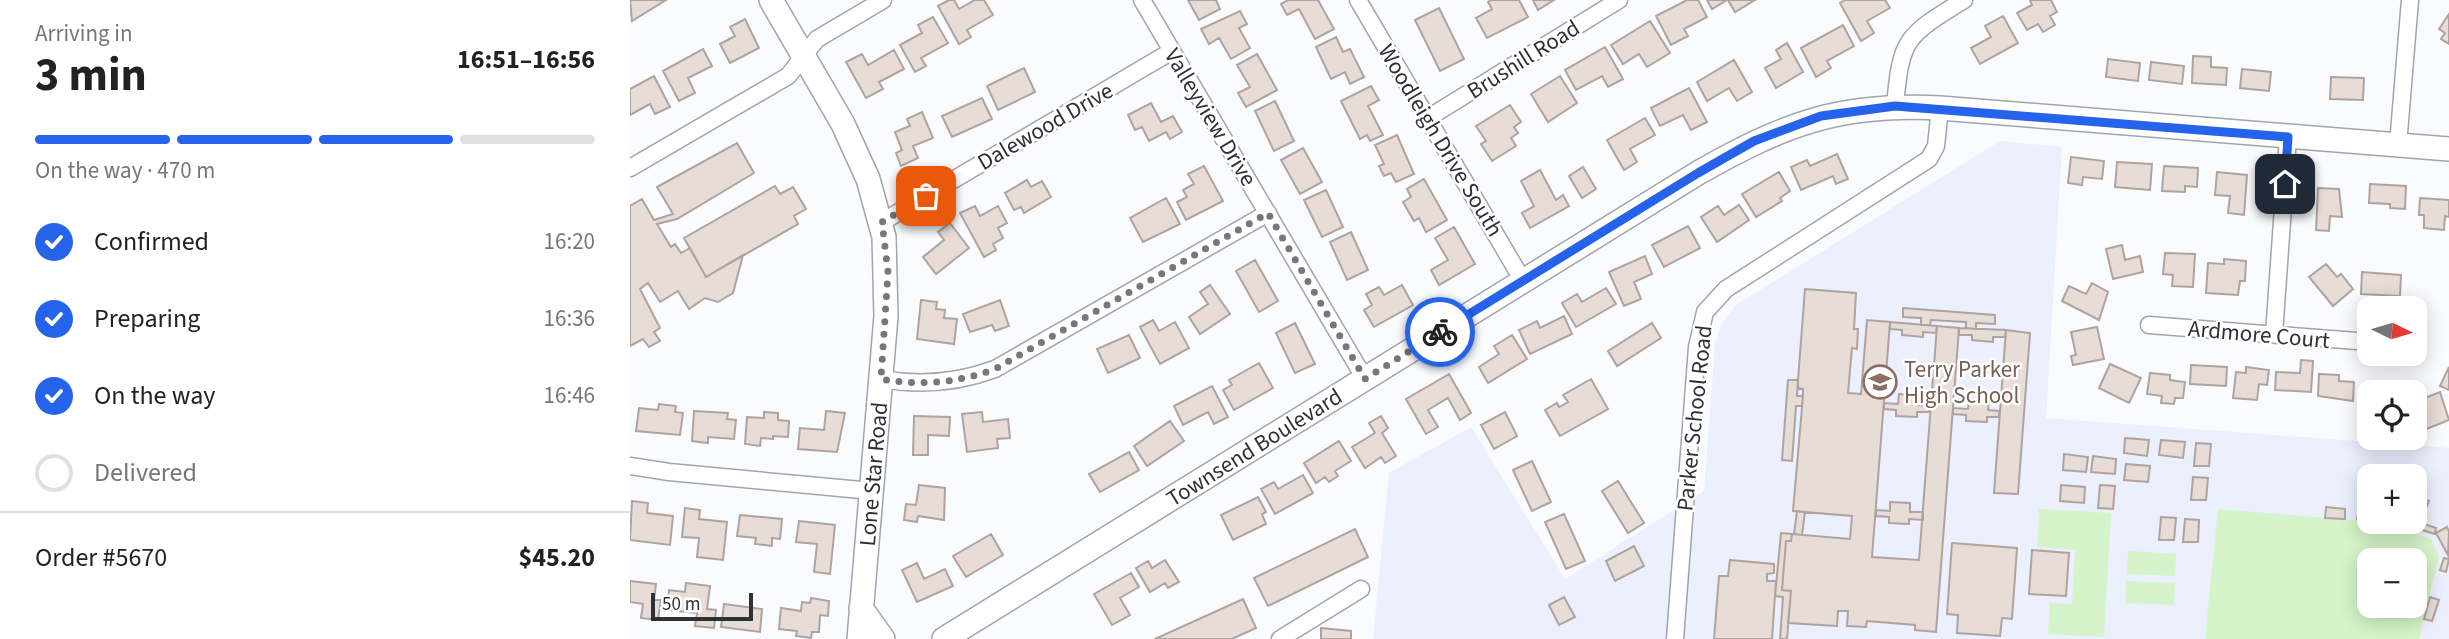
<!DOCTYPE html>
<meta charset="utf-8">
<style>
body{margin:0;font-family:"Source Sans 3",sans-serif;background:#f2f2f2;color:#222;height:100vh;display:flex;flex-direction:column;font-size:26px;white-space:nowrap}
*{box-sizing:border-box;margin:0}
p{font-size:23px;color:#767676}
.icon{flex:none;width:38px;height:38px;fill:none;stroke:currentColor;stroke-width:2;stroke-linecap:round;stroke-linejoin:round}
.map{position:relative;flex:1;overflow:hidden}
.details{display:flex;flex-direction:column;background:#fff;width:630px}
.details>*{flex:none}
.needle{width:46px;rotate:95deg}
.tools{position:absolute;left:1727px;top:296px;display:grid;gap:14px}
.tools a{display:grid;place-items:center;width:70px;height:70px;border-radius:14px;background:#fff;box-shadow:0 4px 18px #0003;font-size:35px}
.scale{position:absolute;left:21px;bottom:18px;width:102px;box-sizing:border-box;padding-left:7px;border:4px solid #2f3034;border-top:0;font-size:19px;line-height:24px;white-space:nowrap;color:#2f3034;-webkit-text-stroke:5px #fff;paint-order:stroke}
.pin{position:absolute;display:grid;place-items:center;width:60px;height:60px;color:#fff;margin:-30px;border-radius:14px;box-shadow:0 4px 10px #0006}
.courier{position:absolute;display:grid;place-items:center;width:70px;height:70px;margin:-35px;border:5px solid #2563eb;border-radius:50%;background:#fff;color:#222;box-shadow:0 2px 9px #0007}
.head em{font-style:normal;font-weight:700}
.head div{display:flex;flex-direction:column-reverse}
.head{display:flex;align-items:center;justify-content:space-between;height:119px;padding:0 35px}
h1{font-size:46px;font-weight:700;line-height:52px}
.bar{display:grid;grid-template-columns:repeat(4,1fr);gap:10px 7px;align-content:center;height:84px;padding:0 35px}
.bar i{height:9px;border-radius:5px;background:#e0e0e0}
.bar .selected{background:#2563eb}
.bar p{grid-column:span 4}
.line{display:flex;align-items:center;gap:18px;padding:0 35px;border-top:2px solid #e0e0e0}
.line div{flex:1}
ol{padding:0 35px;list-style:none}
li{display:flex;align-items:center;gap:21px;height:77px}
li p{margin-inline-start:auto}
li .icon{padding:7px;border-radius:50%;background:#2563eb;color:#fff;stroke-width:4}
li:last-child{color:#767676}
li i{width:38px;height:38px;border:4px solid #e0e0e0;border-radius:50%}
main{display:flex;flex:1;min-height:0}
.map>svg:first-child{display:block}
</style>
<main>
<section class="details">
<div class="head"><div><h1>3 min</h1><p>Arriving in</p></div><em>16:51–16:56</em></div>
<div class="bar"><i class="selected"></i><i class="selected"></i><i class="selected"></i><i></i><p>On the way · 470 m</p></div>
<ol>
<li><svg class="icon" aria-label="check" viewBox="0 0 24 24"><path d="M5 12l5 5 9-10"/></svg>Confirmed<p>16:20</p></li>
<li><svg class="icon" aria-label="check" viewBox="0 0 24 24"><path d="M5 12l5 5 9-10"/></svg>Preparing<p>16:36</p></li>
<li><svg class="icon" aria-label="check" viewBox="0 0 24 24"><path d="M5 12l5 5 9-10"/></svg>On the way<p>16:46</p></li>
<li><i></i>Delivered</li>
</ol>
<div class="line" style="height:91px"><div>Order #5670</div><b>$45.20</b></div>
</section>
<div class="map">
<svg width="1819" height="639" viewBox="0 0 1819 639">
<rect width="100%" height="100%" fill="#f9fbff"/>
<path fill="#ebeffe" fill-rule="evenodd" d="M1370,141L1432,147L1416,418L1819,448V639H743L759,473L841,427L935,579L1074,491L1085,344L1092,323L1106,305ZM1740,476H1785V522H1740ZM1740,560H1785V606H1740Z"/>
<path fill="#d5f4c9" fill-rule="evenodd" d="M1409,509L1481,513L1474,637L1418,634L1420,603L1442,604L1445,550L1407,547Z
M1588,509L1734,521V526L1762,531L1763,526L1801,539L1809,557L1789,639H1575ZM1740,560H1785V606H1740Z
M1498,551L1546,554L1545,576L1497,574Z
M1496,581L1545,583L1544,605L1495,603Z"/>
<path fill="#e8dcd7" stroke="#afa39f" stroke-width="2" d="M0,0H36L2,21Z
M319,0H324L329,9L345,0H354L363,15L337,30L341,37L329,44L308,6Z
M558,0H586L590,9L569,20Z
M658,0H688L704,29L685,39L669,9L657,15L651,4Z
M861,0H889L898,17L857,38L846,18L862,9L858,2Z
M903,0H924L908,10Z
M1057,0H1068L1077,17L1054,29L1058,36L1041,45L1026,16Z
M1077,0H1097L1082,9Z
M1098,0H1125L1105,12Z
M1215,0H1255L1260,8L1237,21L1244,33L1231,41L1210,3Z
M1400,0H1421L1427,12L1420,16L1425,25L1413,32L1408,24L1397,30L1387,13L1402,5Z
M809,8L834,59L810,71L785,20Z
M610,11L617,24L609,28L620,48L601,59L589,38L579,44L571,29Z
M1819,14V44L1811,39L1815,33L1809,29Z
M1373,16L1388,43L1350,64L1341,48L1361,37L1355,26Z
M303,17L318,43L291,58L296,66L285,72L270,45L292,33L288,25Z
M115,19L129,48L100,63L90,44L105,36L100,27Z
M1020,21L1040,53L1017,67L1009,54L993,64L981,45Z
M1213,25L1224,46L1197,61L1201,68L1186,77L1171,48Z
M706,37L713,52L720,49L734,77L720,84L715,72L701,79L686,47Z
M1157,43L1173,72L1146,88L1135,68L1151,59L1146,50Z
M975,47L993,79L978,87L972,76L946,90L935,70Z
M73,49L82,66L58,78L65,93L49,101L33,71Z
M264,50L274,69L249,82L253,89L236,98L216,62L232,54L238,65Z
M627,54L647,90L616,107L608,93L620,87L607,65Z
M1563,56L1581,57V67L1597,68L1596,85L1562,83Z
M1478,59L1510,63L1508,81L1476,77Z
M1104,60L1122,92L1107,101L1099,88L1077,101L1067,82Z
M1521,62L1554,66L1552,84L1519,80Z
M394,68L405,92L368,110L357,86Z
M1612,69L1641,72L1639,91L1610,88Z
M24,76L40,107L25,114L20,104L0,115V89Z
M930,76L947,103L918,122L901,94Z
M1701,77L1734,78L1733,100L1700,99Z
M741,86L749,100L738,106L753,135L740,141L737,135L730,139L711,101Z
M1059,88L1077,122L1061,130L1053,115L1030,126L1021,108Z
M352,98L362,119L322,137L312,116Z
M645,101L664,141L644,151L625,111Z
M521,103L531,122L543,116L552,132L540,139L536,132L519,141L512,127L505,130L498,115Z
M880,105L891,122L884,127L888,133L881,138L886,146L862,161L851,144L856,141L846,126Z
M292,112L303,138L283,146L288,158L271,166L266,153L272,150L265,132L280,126L277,119Z
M1015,118L1025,135L1000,149L1007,162L994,170L977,140Z
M767,135L784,174L766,182L761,173L754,176L749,166L754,164L745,145Z
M107,143L124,173L47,219L27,224L41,247L45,244L51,253L60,248L76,277L113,255L103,293L88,302L75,298L59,309L48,291L30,302L18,283L10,289L30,328L24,332L30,341L19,347L13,339L0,346V206L12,199L24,220L43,214L27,187Z
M673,148L692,182L670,194L651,160Z
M1207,154L1218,179L1206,184L1203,176L1171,190L1161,167L1177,160L1180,166Z
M1441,157L1474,161L1472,179L1453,177L1452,185L1438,183Z
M1487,162L1522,164L1520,190L1485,187Z
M574,166L593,201L556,220L547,202L557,197L553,190L564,184L558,174Z
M1534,166L1568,168L1567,187L1555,186V192L1532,191Z
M953,167L966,189L952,198L939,176Z
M910,170L926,200L933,195L939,206L900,228L892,213L904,206L891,181Z
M1149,172L1160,191L1150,198L1152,201L1126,217L1112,194Z
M1587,172L1617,175L1614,215L1598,213L1600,196L1585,195Z
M794,179L817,220L796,232L789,218L784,221L773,202L781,197L777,189Z
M397,180L401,187L412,181L421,197L394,213L391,207L384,210L375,193Z
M1740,184L1776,186L1775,209L1760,208V204L1739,203Z
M145,186L150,194L163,187L176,209L164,216L168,224L76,277L54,238Z
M1688,188L1709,189L1712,217L1700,216L1699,231L1686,230Z
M696,190L713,227L692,237L674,200Z
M536,198L550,224L513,242L500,218Z
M1790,198L1819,200V217L1815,216L1814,230L1794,228V215H1789Z
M1109,205L1119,220L1087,242L1071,217L1088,206L1094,215Z
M345,206L350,216L368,206L377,223L368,228L373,238L363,244L366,250L354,257L330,213Z
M320,223L339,248L306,274L293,257L314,240L308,232Z
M1058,226L1070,248L1034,267L1022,245Z
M824,227L845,264L809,285L801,270L818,260L805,238Z
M721,232L738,270L717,280L700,242Z
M1492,245L1495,260L1510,256L1513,272L1483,279L1476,249Z
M1535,253L1565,254L1563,287L1542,286L1543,275L1533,274Z
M1015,256L1022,274L1004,282L1011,299L994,306L979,272Z
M1594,259L1616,261L1615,281H1610L1608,295L1576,293L1578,263L1594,264Z
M625,260L648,301L629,312L606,271Z
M1696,264L1707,277L1711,274L1723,289L1703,306L1679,277Z
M1732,272L1771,275L1770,296L1731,294Z
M1462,283L1478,292L1469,320L1432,301L1439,286L1456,294Z
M580,285L600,314L570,334L559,317L578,304L570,292Z
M772,285L783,305L744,327L734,310L742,305L736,294L749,287L754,295Z
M976,288L986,304L946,327L932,303L947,294L952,302Z
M1175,289L1226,293L1224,329H1228L1227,349L1222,348L1218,393L1231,394L1237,320L1260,322L1242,557L1289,560L1307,326L1329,328L1306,632L1285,630V625L1237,621L1236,627L1217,626L1218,611H1208L1207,626L1158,623L1161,591L1152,590L1156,541H1161L1162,534L1220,539L1222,516L1163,511L1173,396V389L1168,388V380Z
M291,300L307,302L306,309L315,310L314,318L327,319L324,344L287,339Z
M370,300L379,326L365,331L362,325L340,332L333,314Z
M1273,308L1365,315V324L1346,323V329L1336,328V322L1301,320L1300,325H1291V318L1273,317Z
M934,316L942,334L900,354L889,330L907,321L910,328Z
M523,320L529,331L545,322L559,348L530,364L510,327Z
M1260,322L1307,326L1306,333L1293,332V337L1272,335V330L1260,329Z
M665,323L685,364L665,373L646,333Z
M1022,323L1031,338L987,366L978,351Z
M1467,327L1474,359L1443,365L1441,356L1446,355L1441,332Z
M1329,328L1376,330L1375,337H1363V342L1342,340V335H1329Z
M1376,330L1400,333L1388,494L1364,493Z
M499,335L510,358L478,373L467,349Z
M882,335L897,359L858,383L849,367L869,354L864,346Z
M1671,360L1683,361L1681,392L1645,390L1646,372L1670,373Z
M629,363L643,388L604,410L593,390L602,385L599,380Z
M1480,364L1511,378L1499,403L1469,388Z
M1561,365L1597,367L1596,386L1560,384Z
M1616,367L1639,370L1637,385L1629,384L1627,400L1603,398L1606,372L1616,373Z
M1819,367V390L1810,386Z
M1520,373L1540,375V380L1555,382L1553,398H1545L1544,404L1531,403L1532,396L1517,394Z
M819,374L841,413L830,420L818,398L798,410L808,427L796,434L776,399Z
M1689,374L1709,375V381L1724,382L1723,401L1688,396Z
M961,379L978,409L930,436L915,410L927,403L929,407L938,402L933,395Z
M1158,380H1168L1167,396H1173L1172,406H1166L1162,461L1152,460Z
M582,386L598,417L584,424L578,412L553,425L544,406Z
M1732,390L1763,392H1740V410H1731Z
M1810,392L1819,420L1789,432L1785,402Z
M1269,394L1288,396V405L1299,406V412H1287V417L1266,416V410L1254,409V403L1268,404Z
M1339,399L1359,401L1358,410L1369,411V417H1357V422L1336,421V415L1323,414V408L1338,409Z
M29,404L46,406L45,412L53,413L50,435L6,431L9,408L28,410Z
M64,411L98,413L97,419L106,420L104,439L78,437V443L62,441Z
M196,411L215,413L207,452L168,449L170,428L194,430Z
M134,412L148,413V420L159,421L158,437L143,436V439L131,438L130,446L115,444L117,417L134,418Z
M352,412L353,422L378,419L380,438L367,439L368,448L337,452L332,414Z
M875,412L887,436L864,449L851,425Z
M284,416L320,417L319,436L298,435V455H283Z
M751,416L758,428L752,433L766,456L755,463L751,457L735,468L722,447L745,433L739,423Z
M540,421L554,441L517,466L504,446Z
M1495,438L1519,440L1517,456L1494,453Z
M1531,440L1555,442L1553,458L1529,455Z
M709,441L721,461L705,471L708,476L699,482L695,477L686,483L674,463Z
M1566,443L1581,444L1579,466H1564Z
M499,452L509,470L470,492L459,474Z
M1434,454L1458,457L1456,472L1433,470Z
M1463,456L1486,459L1485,474L1461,472Z
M902,461L921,502L902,511L883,470Z
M1496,464L1520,466L1518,482L1494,480Z
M673,475L683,493L645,514L631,489L644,482L648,489Z
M1563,477L1578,478L1576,500H1561Z
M988,481L1014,523L998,533L972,491Z
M289,485L315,488L314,520L288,516L287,522L274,520L276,504L286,505Z
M1431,485L1455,487L1454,503L1430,501Z
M1470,485L1485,486L1483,509L1468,508Z
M1733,488L1740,490V498L1732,497Z
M1785,495L1799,501L1787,529L1770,522H1785Z
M628,497L636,512L632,514L636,524L603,540L591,515Z
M1732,497L1740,498V522H1761L1760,529L1735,524L1736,520L1727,519Z
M2,501L18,503L17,513L43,516L40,545L0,540Z
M1260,502L1280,503V512H1293V520L1279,519V524L1259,523V517L1246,516V510L1260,511Z
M1696,507L1715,509V519L1695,518Z
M55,508L70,510L69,519L97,522L93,560L67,557L69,538L52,537Z
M1167,511L1175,512L1172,535L1164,534Z
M934,514L955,561L936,569L915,522Z
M110,515L152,519L150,539L142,538V546L125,544L126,538L107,536Z
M1531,517L1546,518L1544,540H1529Z
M1555,519L1569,520L1568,542H1553Z
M169,521L205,525L200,574L184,572L187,544L166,542Z
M1794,524L1806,528L1805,534L1792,530Z
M1817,527L1819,532L1818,555L1806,533Z
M725,529L738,557L638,606L624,578Z
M1151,533L1162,534L1161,541H1156L1152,590L1161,591L1157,639H1150L1153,597L1145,596Z
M361,534L373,555L336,577L323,556Z
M1322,543L1387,548L1382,619L1372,618L1370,636L1327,633L1328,615L1317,614Z
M1004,546L1014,566L985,581L976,561Z
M1402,550L1439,553L1436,596L1399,594Z
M1814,558L1819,559L1816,572L1810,570Z
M535,560L549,582L538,588L535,583L520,592L506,568L518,561L522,568Z
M1100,560L1144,564V573L1137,574V581H1146L1142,639H1084L1089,576H1098Z
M287,563L294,579L315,569L323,586L287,602L272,570Z
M501,573L509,587L490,598L500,615L482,625L464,594Z
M0,581L26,584L24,600H31L28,620L11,618L13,604L0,602Z
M56,583L80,586L77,609L86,610L84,628L65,626L67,613L37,610L39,590L55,592Z
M934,597L945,617L929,625L919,605Z
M1800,597L1809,600L1802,621L1794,619Z
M181,598L199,601L198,616L190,615L189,632H182L181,638L166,636L167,631L149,629L151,608L171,611L172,602L180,603Z
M613,599L626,628L602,639H525Z
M94,604L132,609L130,632L91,627Z
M691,628L721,631V639H691Z"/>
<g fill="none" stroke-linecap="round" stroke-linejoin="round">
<defs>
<path id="street" d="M512,0L735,379
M728,0L893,281
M1265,106C1271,37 1276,36 1334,0
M798,118L989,0
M1768,145L1780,0
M0,168L158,76L187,39L253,0
M252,222L542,51
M1519,325L1740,342
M1644,334L1658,137
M251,379C291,386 327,383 365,369L638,213
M0,466L39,472L242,491
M650,639L731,589
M1045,639L1067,347L1075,312L1096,289L1299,159L1306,146L1310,108"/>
<path id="secondary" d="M141,0L213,124L238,179L254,237L256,316L229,639
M231,608L253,639
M314,639L1068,173C1154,124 1209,103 1310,108L1819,149"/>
</defs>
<use href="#street" stroke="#a1a4ae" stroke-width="19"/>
<use href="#secondary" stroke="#a1a4ae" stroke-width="26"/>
<use href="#street" stroke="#fff" stroke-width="16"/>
<use href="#secondary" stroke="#fff" stroke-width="23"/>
</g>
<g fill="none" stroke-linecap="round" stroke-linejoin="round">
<path stroke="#76777b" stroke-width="7" stroke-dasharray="0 12.6" d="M296,196L252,222L258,272L251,379C291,386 327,383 365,369L638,213L735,379L810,332"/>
<path stroke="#2563eb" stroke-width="9" d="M810,332L1068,173L1124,141L1191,116L1265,106L1658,137L1655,184"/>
</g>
<defs>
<symbol id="school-ring" viewBox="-11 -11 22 22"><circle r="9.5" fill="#fff" stroke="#8d6e63" stroke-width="1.5"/><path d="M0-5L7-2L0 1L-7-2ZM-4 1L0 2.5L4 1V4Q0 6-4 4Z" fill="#8d6e63"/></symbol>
</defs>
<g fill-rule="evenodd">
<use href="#school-ring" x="1231" y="363" width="38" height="38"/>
</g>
<g text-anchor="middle" stroke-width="5" stroke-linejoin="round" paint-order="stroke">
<g font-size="23" fill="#2f3034" stroke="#fff">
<text transform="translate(893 59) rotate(-32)" y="8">Brushill Road</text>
<text transform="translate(581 117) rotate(59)" y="8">Valleyview Drive</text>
<text transform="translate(415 126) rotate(-30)" y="8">Dalewood Drive</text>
<text transform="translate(811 140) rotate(59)" y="8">Woodleigh Drive South</text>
<text transform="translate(1629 334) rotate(5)" y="8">Ardmore Court</text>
<text transform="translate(1064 418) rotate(-84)" y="8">Parker School Road</text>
<text transform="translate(624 447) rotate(-32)" y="8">Townsend Boulevard</text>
<text transform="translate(243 474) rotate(-85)" y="8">Lone Star Road</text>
</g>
<g font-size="23" fill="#785e54" stroke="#fff" text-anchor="start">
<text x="1274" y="377">Terry Parker<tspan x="1274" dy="26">High School</tspan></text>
</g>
</g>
</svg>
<div class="tools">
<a><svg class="needle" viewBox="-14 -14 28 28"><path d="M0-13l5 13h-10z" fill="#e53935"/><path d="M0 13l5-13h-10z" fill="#767676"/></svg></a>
<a><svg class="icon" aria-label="locate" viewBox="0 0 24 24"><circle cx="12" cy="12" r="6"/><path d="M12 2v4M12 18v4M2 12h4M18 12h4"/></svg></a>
<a>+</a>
<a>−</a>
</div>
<div class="scale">50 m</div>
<div class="pin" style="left:296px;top:196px;background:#ea580c"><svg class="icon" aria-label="bag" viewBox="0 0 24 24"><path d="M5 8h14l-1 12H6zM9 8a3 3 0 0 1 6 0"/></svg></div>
<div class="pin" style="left:1655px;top:184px;background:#1f2937"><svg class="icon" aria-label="home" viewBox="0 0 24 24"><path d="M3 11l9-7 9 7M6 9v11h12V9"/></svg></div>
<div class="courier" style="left:810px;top:332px"><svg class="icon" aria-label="bike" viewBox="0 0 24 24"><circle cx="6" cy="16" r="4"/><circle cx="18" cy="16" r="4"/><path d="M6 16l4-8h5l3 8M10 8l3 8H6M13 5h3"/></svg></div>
</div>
</main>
